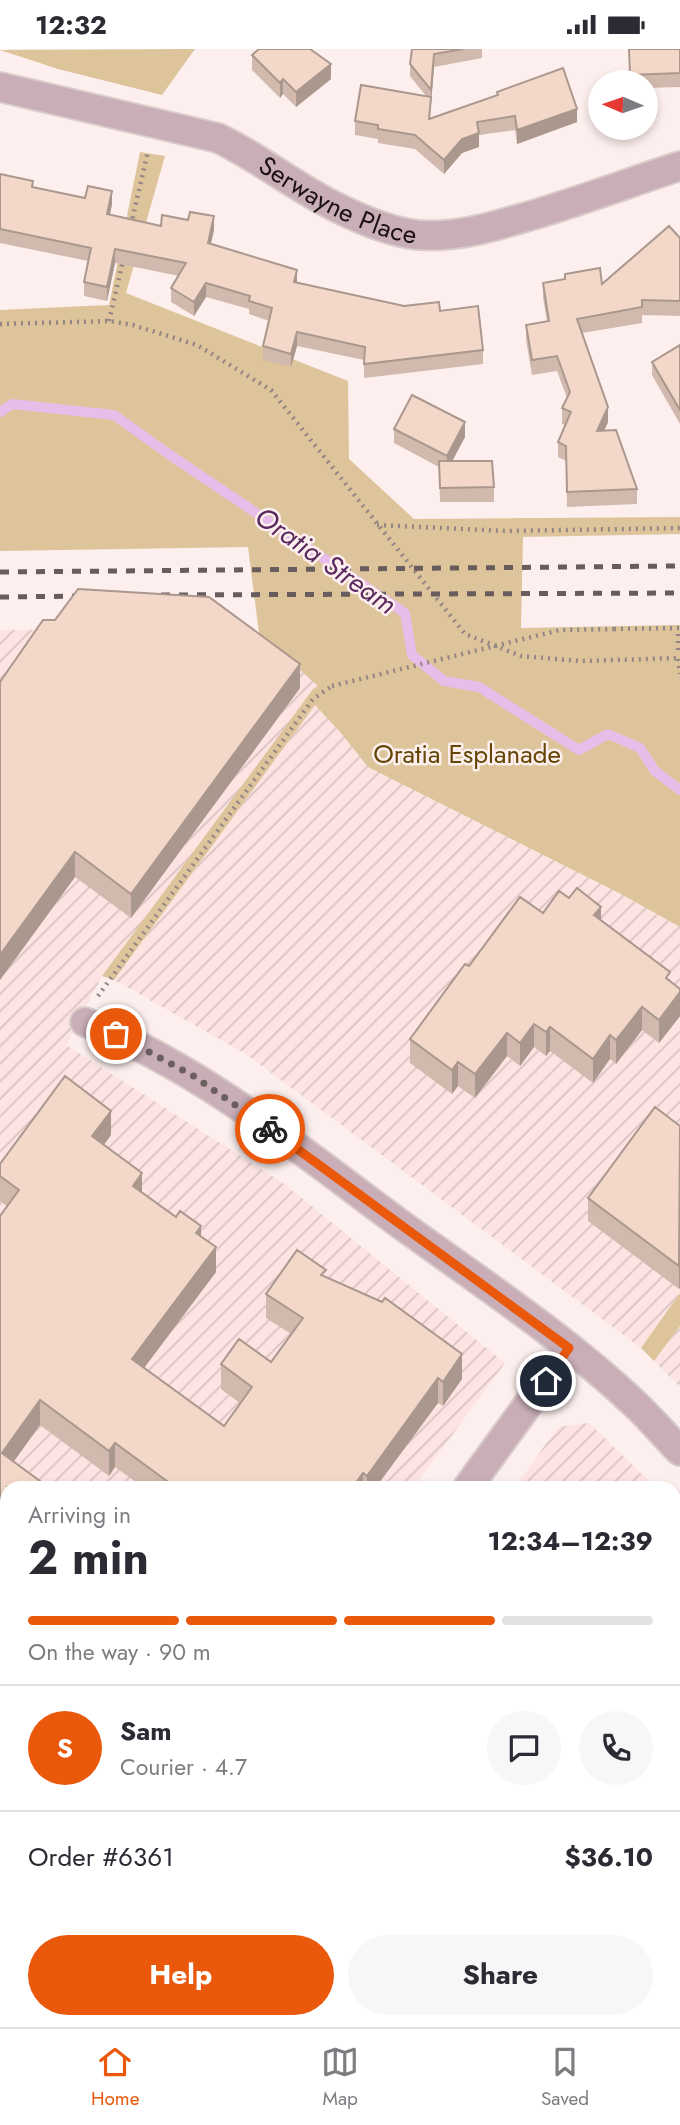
<!DOCTYPE html>
<meta charset="utf-8">
<style>
body{margin:0;font-family:Jost,sans-serif;background:#f7f7f7;color:#2b2b33;height:100vh;display:flex;flex-direction:column;font-size:26px;white-space:nowrap}
*{box-sizing:border-box;margin:0}
p{font-size:23px;color:#7c7c81}
.icon{flex:none;width:38px;height:38px;fill:none;stroke:currentColor;stroke-width:2;stroke-linecap:round;stroke-linejoin:round}
.map{position:relative;flex:1;overflow:hidden}
.sheet{position:absolute;left:0px;top:1432px;width:681px;height:548px;display:flex;flex-direction:column;background:#fff;border-radius:21px 21px 0 0;box-shadow:0 4px 10px #0003}
.sheet>*{flex:none}
.needle{width:46px;rotate:272deg}
.buttons{position:absolute;left:588px;top:21px;display:grid;gap:14px}
.buttons a{display:grid;place-items:center;width:70px;height:70px;border-radius:50%;background:#fff;box-shadow:0 4px 10px #0003;font-size:35px}
.pin{position:absolute;display:grid;place-items:center;width:60px;height:60px;color:#fff;margin:-30px;border:4px solid #fff;border-radius:50%;box-shadow:0 2px 7px #0007}
.courier{position:absolute;display:grid;place-items:center;width:70px;height:70px;margin:-35px;border:5px solid #ea580c;border-radius:50%;background:#fff;color:#222;box-shadow:0 2px 9px #0007}
.summary em{font-style:normal;font-weight:700}
.summary div{display:flex;flex-direction:column-reverse}
.summary{display:flex;align-items:center;justify-content:space-between;height:119px;padding:0 28px}
h1{font-size:46px;font-weight:700;line-height:52px}
.bar{display:grid;grid-template-columns:repeat(4,1fr);gap:10px 7px;align-content:center;height:84px;padding:0 28px}
.bar i{height:9px;border-radius:5px;background:#e1e1e2}
.bar .on{background:#ea580c}
.bar p{grid-column:span 4}
.line{display:flex;align-items:center;gap:18px;padding:0 28px;border-top:2px solid #e1e1e2}
.line div{flex:1}
.round{display:grid;place-items:center;flex:none;width:74px;height:74px;border-radius:37px;background:#f7f7f7}
.button{display:flex;gap:14px;margin-top:auto;padding:14px 28px}
.button a{flex:1;height:80px;border-radius:42px;background:#ea580c;color:#fff;font-size:28px;font-weight:700;line-height:80px;text-align:center}
.button a+a{background:#f7f7f7;color:#2b2b33}
.status{display:flex;justify-content:space-between;align-items:center;height:49px;padding:0 35px;background:#fff;direction:ltr}
.status svg{height:19px;fill:currentColor}
.tabs{display:flex;justify-content:space-around;align-items:center;height:98px;border-top:2px solid #e1e1e2;background:#fff;font-size:19px;color:#7c7c81}
.tabs a{display:grid;justify-items:center;gap:4px}
.tabs .on{color:#ea580c}
.map>svg:first-child{display:block}
</style>
<div class="status"><b>12:32</b><svg viewBox="0 0 49 12"><path d="M0 12V9h3v3zM5 12V6h3v6zM10 12V3h3v9zM15 12V0h3v12zM26 1h20v11H26zM47 4h2v5h-2z"/></svg></div>
<div class="map">
<svg width="680" height="1978" viewBox="0 0 680 1978">
<defs>
<pattern id="industrial-furrows" width="10" height="10" patternUnits="userSpaceOnUse" patternTransform="scale(1.75)"><rect width="10" height="10" fill="#fde4e3"/><path d="M-1 1l2-2M0 10L10 0M9 11l2-2" fill="none" stroke="#d8c3c2"/></pattern>
</defs>
<rect width="100%" height="100%" fill="#fdefee"/>
<path fill="url(#industrial-furrows)" d="M0,581H80L275,591L328,633L102,927L66,996L283,1134L505,1314L414,1438H7V1972H24L20,1978H0Z
M315,656L341,684L680,878V1244L641,1299L246,1005L114,931Z
M680,1277V1338L654,1312Z
M589,1374L655,1438H515L558,1378Z
M674,1457L680,1463V1925L674,1932Z
M129,1972H638L633,1978H125Z"/>
<path fill="#ddc49b" d="M195,0L162,46L58,20L0,1Z
M140,103L165,107L126,244L348,332L349,410L414,470L680,468V485L523,488L521,579L680,576V878L621,845L368,718L341,684L315,656L114,931L102,927L313,640L318,637L259,584L248,498L0,502V261L109,256Z
M680,1244V1277L654,1312L641,1299Z
M680,1925V1978H633L638,1972H674V1932Z"/>
<g fill="none" stroke-linecap="round" stroke-linejoin="round">
<path stroke="#e7bde9" stroke-width="10" d="M0,363L12,355L114,366L170,406L405,564L412,606L444,632L479,638L579,701L608,685L640,699L655,722L680,741"/>
<defs>
<path id="service" d="M674,1462L680,1456
M674,1509L680,1515"/>
<g id="minor">
<path id="s1" d="M0,38L218,89C260,109 296,139 338,159C362,171 391,183 418,186C459,189 495,177 533,166C583,151 631,133 680,117"/>
<path d="M85,973C198,1018 295,1097 392,1169C474,1229 562,1286 636,1356C651,1370 665,1387 680,1402"/>
<path d="M468,1438L569,1299"/>
<path d="M78,1978L82,1972"/>
</g>
</defs>
<use href="#service" stroke="#d9cccb" stroke-width="18"/>
<use href="#minor" stroke="#d9cccb" stroke-width="32"/>
<path stroke="#938685" stroke-width="4.5" stroke-dasharray="2 5" stroke-linecap="butt" d="M131,176L148,102
M109,272L123,212
M0,275L109,272L133,276L197,296L271,341L465,585L521,607L580,612L680,609
M377,476L507,482L680,479
M614,580L680,579
M678,585V604
M678,610L680,625
M98,947L313,650L332,637"/>
<use href="#service" stroke="#c9aeb8" stroke-width="14"/>
<use href="#minor" stroke="#c9aeb8" stroke-width="28"/>
<path stroke="#685c5c" stroke-width="5" stroke-dasharray="9 9" stroke-linecap="butt" d="M0,523L680,517
M161,546L680,544
M0,548L91,547"/>
<path stroke="#938685" stroke-width="4.5" stroke-dasharray="2 5" stroke-linecap="butt" d="M332,637L560,581L614,580"/>
</g>
<path fill="#d1baad" d="M412,0H482V9L434,18L430,70L497,47V43L577,73L517,95L515,81L479,86V98L462,104L444,125L415,100L378,94V90L355,86V72L426,47L410,27V15Z
M629,0H680V38L646,39V33H630Z
M252,6L331,30L296,58L283,45L280,49L252,21Z
M0,125L33,138L112,155L110,166L161,177L214,181L211,194L297,233L404,257L440,262L483,301V315L364,329V311L297,297L291,318L263,311V297L269,272L249,265V260L206,248L194,267L171,253V239L179,227L115,214L107,252L84,247V233L88,212L0,194Z
M680,189V267L642,266V274L582,284L608,373L604,382L637,440V455L567,458L566,412L558,408V393L565,376L562,375V359L567,349L557,322L532,326L526,291V276L547,272L543,249V234L565,230V225L602,235Z
M680,296V375L652,326V313Z
M394,380L465,388L452,412L494,438V453H440L439,418L394,394Z
M0,633L300,639L131,869L75,828L0,931Z
M543,864L601,871L680,940V967L659,994L642,981L616,1015L610,1010L593,1034L550,1002L546,1007L534,998L520,1017L507,1007L475,1049L458,1037L452,1045L410,1014V990L469,917Z
M680,1077L679,1240L588,1172V1149Z
M111,1086L104,1096L142,1143L201,1187L216,1223L144,1319L224,1377L240,1354L221,1340V1315L271,1313L291,1285L266,1269V1245L326,1228L462,1330L443,1357L438,1354L376,1438H143L115,1418L109,1427L40,1376L13,1413L7,1438V1526L0,1521V1167L7,1157L0,1152V1115Z
M674,1538L680,1543V1697L674,1691Z
M0,1768L7,1769V1931L0,1926Z"/>
<path fill="#aa978d" d="M434,5V18L431,54V41Z
M331,15V30L296,58V43Z
M283,30V45L280,49V34Z
M577,60V73L517,95V81Z
M479,84V98L462,104L444,125V111L462,90Z
M112,142V155L107,179V165Z
M214,167V181L208,207V194Z
M115,200V214L107,252V238Z
M297,221V234L294,233Z
M206,234V248L194,267V253Z
M297,283V297L291,318V305Z
M608,358V373L597,397V382Z
M465,373V388L447,422V407Z
M300,615V639L131,869V845Z
M75,803V828L0,931V906Z
M601,858V881L594,866Z
M680,943V967L659,994V971Z
M642,958V981L616,1015V991Z
M534,975V998L520,1017V994Z
M550,978V1002L546,1007V983Z
M507,984V1007L475,1049V1025Z
M610,986V1010L593,1034V1010Z
M458,1013V1037L452,1045V1021Z
M111,1062V1086L92,1112V1087Z
M142,1124V1148L133,1137Z
M201,1177V1202L196,1184Z
M216,1198V1223L132,1335V1310Z
M680,1216V1239L679,1240V1217Z
M462,1305V1330L443,1357V1333Z
M438,1329V1354L376,1438H367V1427Z
M40,1351V1376L2,1429V1404Z
M115,1394V1418L109,1427V1402Z
M363,1424V1438H353Z
M7,1652V1676L0,1686V1661Z
M680,1873V1897L674,1899V1875Z"/>
<path fill="#f3d8c9" stroke="#aa978d" stroke-width="2" d="M259,0H310L331,15L296,43L283,30L280,34L252,6Z
M412,0H463L434,5L431,41L410,15Z
M629,0H680V24L630,26Z
M563,19L577,60L517,81L515,67L477,73L479,84L462,90L444,111L415,86L378,80V76L355,72L361,36L431,48L429,70L498,46L497,43Z
M0,125L33,132L32,138L85,149L88,137L112,142L107,165L161,177L162,166L188,171L190,163L214,167L208,194L297,221L294,233L404,257L439,253L440,262L478,257L483,301L364,315L365,298L297,283L291,305L263,297L272,259L249,252L250,247L206,234L194,253L171,239L186,214L115,200L107,238L84,233L91,199L0,180Z
M669,177L680,189V252L642,251V258L577,270L608,358L597,382L616,381L637,440L567,443L566,397L558,393L571,363L562,359L570,343L557,307L532,311L526,276L549,272L543,234L565,230V225L600,219L602,235Z
M680,296V361L652,313Z
M412,346L465,373L447,407L394,380Z
M439,412H492L494,438L440,439Z
M78,540L209,548L300,615L131,845L75,803L0,906V633L43,571H55Z
M577,839L601,858L594,866L670,923L666,929L680,940V943L659,971L642,958L616,991L610,986L593,1010L550,978L546,983L534,975L520,994L507,984L475,1025L458,1013L452,1021L410,990L465,915L469,917L520,848L543,864L559,842L569,849Z
M65,1027L111,1062L92,1087L142,1124L133,1137L176,1168L180,1162L201,1177L196,1184L216,1198L132,1310L224,1377L252,1338L221,1315L239,1290L271,1313L303,1269L266,1245L297,1201L326,1221L321,1226L382,1253L385,1249L462,1305L443,1333L438,1329L367,1427L363,1424L353,1438H175L115,1394L109,1402L40,1351L2,1404L48,1438H7V1502L0,1497V1167L19,1141L0,1127V1115Z
M655,1058L680,1077L679,1217L588,1149Z
M674,1538L680,1543V1673L674,1668Z
M7,1603V1652L0,1661V1613Z
M680,1723V1873L674,1875V1731Z
M0,1768L7,1769V1907L0,1901Z
M245,1972H260L268,1978H241Z
M351,1972H528L534,1978H356L350,1974Z"/>
<g fill="none" stroke-linecap="round" stroke-linejoin="round">
<path stroke="#6b5f5f" stroke-width="7" stroke-dasharray="0 12.6" d="M116,985L192,1026L270,1080"/>
<path stroke="#ea580c" stroke-width="9" d="M270,1080L569,1299L546,1332"/>
</g>
<g text-anchor="middle" stroke-width="5" stroke-linejoin="round" paint-order="stroke">
<g font-size="26" fill="#1d1212" stroke="#fdefee">
<text dy="9" stroke="none"><textPath href="#s1" startOffset="360">Serwayne Place</textPath></text>
</g>
<g font-size="26" fill="#644503" stroke="#fdefee">
<text x="467" y="714">Oratia Esplanade</text>
</g>
<g font-size="28" font-style="italic" fill="#5a295e" stroke="#fdefee">
<text transform="translate(326 511) rotate(35)" y="10">Oratia Stream</text>
</g>
</g>
</svg>
<div class="buttons">
<a><svg class="needle" viewBox="-14 -14 28 28"><path d="M0-13l5 13h-10z" fill="#e53935"/><path d="M0 13l5-13h-10z" fill="#7c7c81"/></svg></a>
</div>
<div class="pin" style="left:116px;top:985px;background:#ea580c"><svg class="icon" aria-label="bag" viewBox="0 0 24 24"><path d="M5 8h14l-1 12H6zM9 8a3 3 0 0 1 6 0"/></svg></div>
<div class="pin" style="left:546px;top:1332px;background:#1f2937"><svg class="icon" aria-label="home" viewBox="0 0 24 24"><path d="M3 11l9-7 9 7M6 9v11h12V9"/></svg></div>
<div class="courier" style="left:270px;top:1080px"><svg class="icon" aria-label="bike" viewBox="0 0 24 24"><circle cx="6" cy="16" r="4"/><circle cx="18" cy="16" r="4"/><path d="M6 16l4-8h5l3 8M10 8l3 8H6M13 5h3"/></svg></div>
<section class="sheet">
<div class="summary"><div><h1>2 min</h1><p>Arriving in</p></div><em>12:34–12:39</em></div>
<div class="bar"><i class="on"></i><i class="on"></i><i class="on"></i><i></i><p>On the way · 90 m</p></div>
<div class="line" style="height:126px"><b class="round" style="background:#ea580c;color:#fff">S</b><div><b>Sam</b><p>Courier · 4.7</p></div><a class="round"><svg class="icon" aria-label="chat" viewBox="0 0 24 24"><path d="M4 5h16v11H9l-5 4z"/></svg></a><a class="round"><svg class="icon" aria-label="phone" viewBox="0 0 24 24"><path d="M5 4h4l2 5-3 2q2 4 5 5l2-3 5 2v4C11 20 4 13 5 4z"/></svg></a></div>
<div class="line" style="height:91px"><div>Order #6361</div><b>$36.10</b></div>
<div class="button"><a>Help</a><a>Share</a></div>
</section>
</div>
<nav class="tabs">
<a class="on"><svg class="icon" aria-label="home" viewBox="0 0 24 24"><path d="M3 11l9-7 9 7M6 9v11h12V9"/></svg>Home</a>
<a><svg class="icon" aria-label="map" viewBox="0 0 24 24"><path d="M3 6l6-2 6 2 6-2v14l-6 2-6-2-6 2zM9 4v14M15 6v14"/></svg>Map</a>
<a><svg class="icon" aria-label="saved" viewBox="0 0 24 24"><path d="M7 4h10v16l-5-4-5 4z"/></svg>Saved</a>
</nav>
